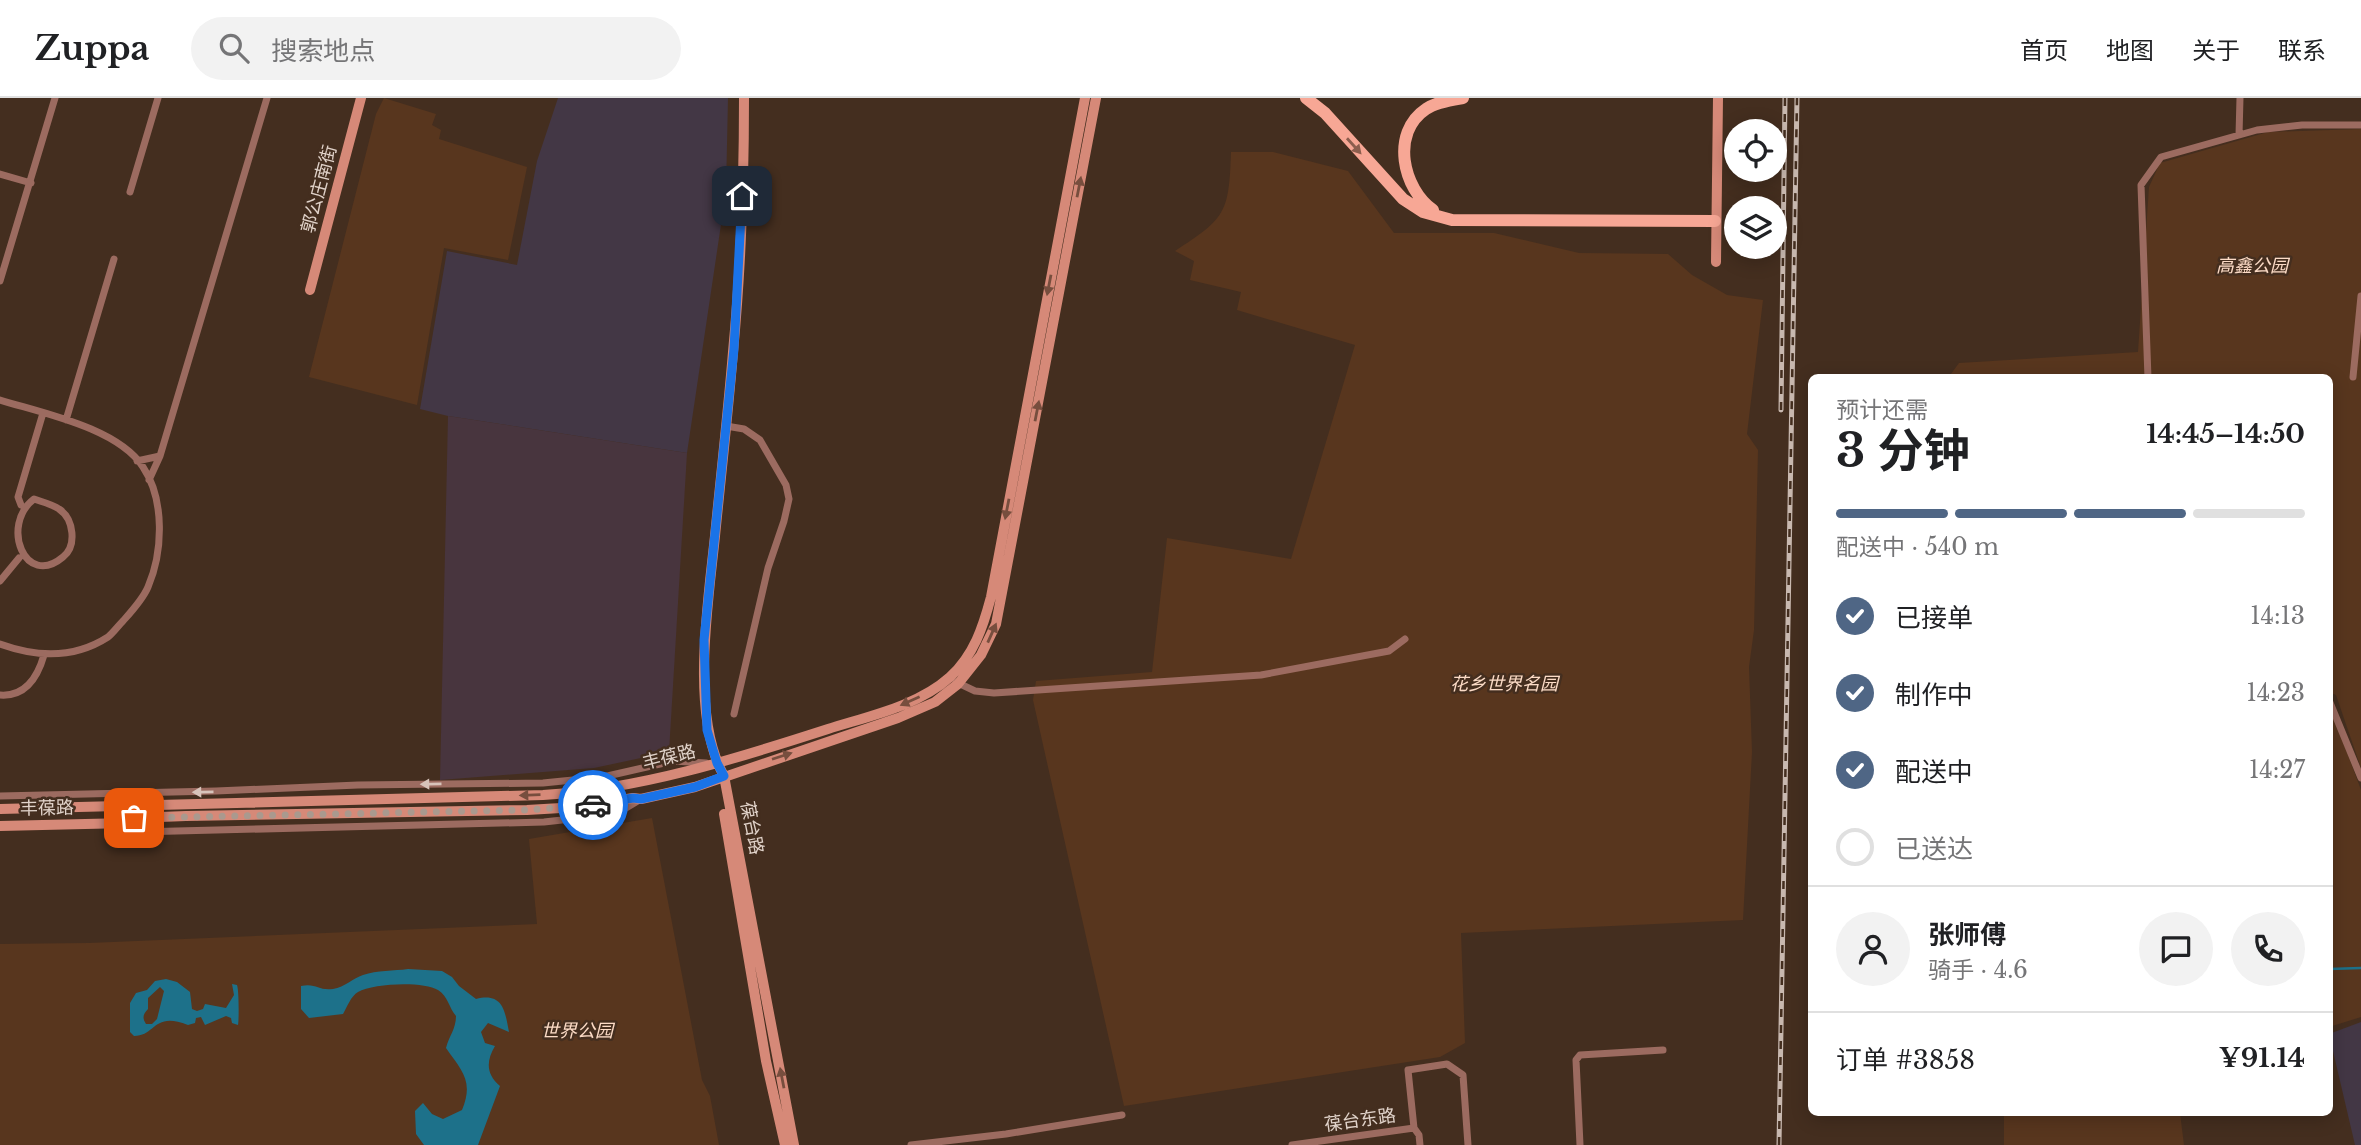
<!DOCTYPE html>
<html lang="zh">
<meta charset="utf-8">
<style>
body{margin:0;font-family:"Libre Baskerville","Noto Sans SC",serif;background:#f2f2f2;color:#202124;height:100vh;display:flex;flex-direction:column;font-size:26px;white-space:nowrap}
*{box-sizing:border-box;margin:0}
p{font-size:23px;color:#757577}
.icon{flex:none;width:38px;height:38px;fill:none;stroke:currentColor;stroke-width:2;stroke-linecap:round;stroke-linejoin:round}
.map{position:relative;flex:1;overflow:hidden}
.details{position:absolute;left:1808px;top:276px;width:525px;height:742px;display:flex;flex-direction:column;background:#fff;border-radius:10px;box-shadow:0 4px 18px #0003}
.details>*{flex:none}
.tools{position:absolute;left:1724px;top:21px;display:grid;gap:14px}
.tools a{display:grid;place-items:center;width:63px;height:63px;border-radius:50%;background:#fff;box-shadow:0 4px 18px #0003;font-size:35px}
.pin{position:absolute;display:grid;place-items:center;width:60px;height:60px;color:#fff;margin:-30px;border-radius:14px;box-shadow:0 4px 10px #0006}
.courier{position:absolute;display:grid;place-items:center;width:70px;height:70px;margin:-35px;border:5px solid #1a73e8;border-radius:50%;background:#fff;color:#222;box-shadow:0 2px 9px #0007}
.head em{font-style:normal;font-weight:700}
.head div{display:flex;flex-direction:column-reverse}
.head{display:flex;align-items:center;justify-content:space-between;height:119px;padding:0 28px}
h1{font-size:46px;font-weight:700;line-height:52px}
.bar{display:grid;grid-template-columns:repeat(4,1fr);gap:10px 7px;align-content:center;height:84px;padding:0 28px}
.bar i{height:9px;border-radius:5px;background:#e0e0e0}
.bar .active{background:#4f6685}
.bar p{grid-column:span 4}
.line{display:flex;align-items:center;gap:18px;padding:0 28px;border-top:2px solid #e0e0e0}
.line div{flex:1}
.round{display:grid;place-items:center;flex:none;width:74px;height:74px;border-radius:37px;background:#f2f2f2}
ol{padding:0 28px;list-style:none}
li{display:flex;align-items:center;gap:21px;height:77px}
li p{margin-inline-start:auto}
li .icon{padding:7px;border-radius:50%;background:#4f6685;color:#fff;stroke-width:4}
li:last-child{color:#757577}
li i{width:38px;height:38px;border:4px solid #e0e0e0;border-radius:50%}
header{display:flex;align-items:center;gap:42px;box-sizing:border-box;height:98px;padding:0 35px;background:#fff;border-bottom:2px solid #e0e0e0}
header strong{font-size:33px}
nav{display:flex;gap:38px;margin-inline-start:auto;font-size:24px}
.search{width:490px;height:63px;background:#f2f2f2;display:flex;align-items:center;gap:18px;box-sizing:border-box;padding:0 24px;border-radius:38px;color:#757577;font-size:26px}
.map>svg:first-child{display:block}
</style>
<header>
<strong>Zuppa</strong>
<div class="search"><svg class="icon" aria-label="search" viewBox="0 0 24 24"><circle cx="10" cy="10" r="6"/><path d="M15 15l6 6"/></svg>搜索地点</div>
<nav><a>首页</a><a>地图</a><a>关于</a><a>联系</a></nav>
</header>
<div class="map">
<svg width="2361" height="1047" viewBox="0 0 2361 1047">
<rect width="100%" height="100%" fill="#442e1f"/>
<path fill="#433745" d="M558,0H728L726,93L687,355L448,318L420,311L447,153L517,167L537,63Z
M2361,924V1047H2355L2329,936Z"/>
<path fill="#48353e" d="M448,318L687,355L669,654L594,670L440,682Z"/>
<path fill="#58361e" d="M384,0L436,16L432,27L441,32L439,41L527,69L508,162L444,150L417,307L309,279L376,16Z
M2361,31V670L2336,597L2329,594V280H1948L1959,265L2138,254L2149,89L2160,65L2268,34Z
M1231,54H1273L1348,73L1394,135H1494L1579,155L1668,156L1692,177L1727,197L1763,202L1747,336L1758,352L1754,532L1749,569L1752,654L1743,822L1461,835L1465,945L1440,959L1124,1008L1033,602L1036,583L1152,574L1167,440L1291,461L1355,247L1237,212L1241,194L1190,182L1194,163L1175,153C1226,120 1229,115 1231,54Z
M2329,606L2361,692V919L2329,929Z
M652,720L702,982L710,998L719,1047H0V846L89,845L537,826L529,741Z
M2004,1015H2180L2184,1047H2004Z"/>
<path fill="#1d718a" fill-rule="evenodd" d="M408,871L442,873L452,879L459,888L476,901C503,894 505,913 509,934L488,925L481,934L485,945L495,948C486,963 486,976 500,988L478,1047H424L416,1036L415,1013L423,1005L432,1016L443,1021L462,1012C474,983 462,973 446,950C449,938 456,931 456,918C449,910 448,898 438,892C424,883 373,885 358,894C351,898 347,909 343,916L309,920L301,911V888C317,885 318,893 333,891C345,889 353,880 363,877C377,872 394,873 408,871Z
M166,881L177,884L190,894L192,911L197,913L203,911L205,906L226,910L234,897L232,886L237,887C239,892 239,923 238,927L232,925L231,920L226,918L205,927L201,919L196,920L195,925L188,927C153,913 156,938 134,938L130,934V905L136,895L147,892L155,883ZM160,889L164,893L157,921L152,926H146C142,920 143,916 148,911V900Z"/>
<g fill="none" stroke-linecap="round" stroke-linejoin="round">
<path stroke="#1d718a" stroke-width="2.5" d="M2329,871L2361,870"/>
<path stroke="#9c6b60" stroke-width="7" d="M2239,37L2240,0
M0,76L31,85
M130,94L158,0
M0,183L55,0
M2353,279L2361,198
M2148,280L2141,87L2161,59L2257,32L2302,27H2361
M0,302C42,315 118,330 143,369C165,402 163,454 148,489C143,501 132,513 123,523C118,528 113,535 108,539C74,561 36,559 0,546
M66,322L114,161
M726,328L744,331L760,342L786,387L789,401L784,423L768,470L734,616
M160,358L267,0
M137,363L160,358L149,382
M34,401C42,404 52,406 59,411C74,421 77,448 63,459C25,491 0,427 34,401Z
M21,407L18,399L43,315
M0,483L19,460
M956,584L975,593L994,595L1261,577L1389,553L1405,541
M0,597C26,599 38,578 44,557
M2329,602L2361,680
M0,698L216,693L358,687L543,685L603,679L673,663L706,665
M128,725L137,734L544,724L616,716L641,701
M1414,1030L1408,972L1447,966L1463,977L1468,1047
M911,1047L1006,1036L1122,1017
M1292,1047L1414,1030L1419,1037L1420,1047
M1580,1047L1576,962L1580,957L1663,952"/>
<path stroke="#d68978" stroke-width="10" d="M744,0C744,84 741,170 733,254C728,315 721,377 715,438C708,506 690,617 724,678L794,1047
M1716,164L1718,0
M310,192L361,0
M0,711L543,697C641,691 735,661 828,631C869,618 918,608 950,579C974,557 983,529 991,499L1085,0
M724,716L766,963L785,1047
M0,728L128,725L134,720L186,718L527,712L578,709L633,700L641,701L695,689L898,620L935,604L958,586L981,557L996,526L1096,0"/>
<path stroke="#f7a795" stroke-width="12" d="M1306,0L1325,15L1403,101L1423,114L1452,122L1715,123
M1433,112C1403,91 1390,35 1426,11C1436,4 1451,2 1463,0"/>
<defs>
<path id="rail" d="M1781,312L1785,0
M1779,1047L1797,0"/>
</defs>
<use href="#rail" stroke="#c8b8af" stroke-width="5"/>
<use href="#rail" stroke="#442e1f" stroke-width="2.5" stroke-dasharray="8" stroke-linecap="butt"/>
</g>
<defs><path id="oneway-solid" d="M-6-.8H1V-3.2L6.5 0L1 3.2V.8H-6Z" transform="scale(1.75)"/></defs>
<use fill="#8c5e4e" href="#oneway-solid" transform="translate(1354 48) rotate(48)"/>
<g fill="#774e3e">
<use href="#oneway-solid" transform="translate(1079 89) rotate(-79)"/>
<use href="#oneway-solid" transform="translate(1049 187) rotate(101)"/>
<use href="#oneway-solid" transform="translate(1037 313) rotate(-79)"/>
<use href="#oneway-solid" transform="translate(1007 411) rotate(101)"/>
<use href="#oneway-solid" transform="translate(992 535) rotate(-66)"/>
<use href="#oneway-solid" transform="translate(910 603) rotate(156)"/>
<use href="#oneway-solid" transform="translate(782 658) rotate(-18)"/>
<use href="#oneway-solid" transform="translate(530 697) rotate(178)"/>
<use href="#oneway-solid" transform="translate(782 980) rotate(-101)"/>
</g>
<g fill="#d7c3ba">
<use href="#oneway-solid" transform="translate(431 686) rotate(179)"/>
<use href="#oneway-solid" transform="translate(203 694) rotate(179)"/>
</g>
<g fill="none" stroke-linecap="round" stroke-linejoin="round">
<path stroke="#aa998e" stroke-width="7" stroke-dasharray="0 12.6" d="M134,720L527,712L593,707"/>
<path stroke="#1a73e8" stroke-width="9" d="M593,707L633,700L641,701L695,689L724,678L717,665L707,632L704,542L734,251L742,98"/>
</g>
<g text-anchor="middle" stroke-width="5" stroke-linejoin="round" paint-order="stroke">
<g font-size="18" fill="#e1d3ca" stroke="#442e1f">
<text transform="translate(319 91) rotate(-75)" y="6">郭公庄南街</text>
<text transform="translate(669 659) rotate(-14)" y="6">丰葆路</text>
<text transform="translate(47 710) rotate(-1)" y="6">丰葆路</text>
<text transform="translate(752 730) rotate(79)" y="6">葆台路</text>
<text transform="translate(1360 1022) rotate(-8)" y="6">葆台东路</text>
</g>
<g font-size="18" font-style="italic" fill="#fcdbc6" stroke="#442e1f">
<text x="2252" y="174">高鑫公园</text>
<text x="1504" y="592">花乡世界名园</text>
<text x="577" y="939">世界公园</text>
</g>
</g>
</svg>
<div class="tools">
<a><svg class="icon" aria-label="locate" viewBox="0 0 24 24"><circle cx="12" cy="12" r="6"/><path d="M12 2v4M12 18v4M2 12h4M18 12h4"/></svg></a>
<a><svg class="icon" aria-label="layers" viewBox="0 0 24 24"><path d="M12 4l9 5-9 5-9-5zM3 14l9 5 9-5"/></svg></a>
</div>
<div class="pin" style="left:134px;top:720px;background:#ea580c"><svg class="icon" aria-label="bag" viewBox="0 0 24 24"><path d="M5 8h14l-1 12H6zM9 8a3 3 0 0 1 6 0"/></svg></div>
<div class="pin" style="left:742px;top:98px;background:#1f2937"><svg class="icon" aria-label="home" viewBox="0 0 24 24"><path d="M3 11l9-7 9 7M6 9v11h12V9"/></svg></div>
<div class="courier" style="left:593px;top:707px"><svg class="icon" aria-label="car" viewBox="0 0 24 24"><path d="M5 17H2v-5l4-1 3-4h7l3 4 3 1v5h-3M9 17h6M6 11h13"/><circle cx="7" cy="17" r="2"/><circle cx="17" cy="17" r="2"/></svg></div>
<section class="details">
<div class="head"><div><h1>3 分钟</h1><p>预计还需</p></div><em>14:45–14:50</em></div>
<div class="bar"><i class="active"></i><i class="active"></i><i class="active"></i><i></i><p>配送中 · 540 m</p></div>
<ol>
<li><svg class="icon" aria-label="check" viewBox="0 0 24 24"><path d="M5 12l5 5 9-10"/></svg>已接单<p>14:13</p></li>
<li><svg class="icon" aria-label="check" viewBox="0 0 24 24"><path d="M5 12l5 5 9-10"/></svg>制作中<p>14:23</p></li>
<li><svg class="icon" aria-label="check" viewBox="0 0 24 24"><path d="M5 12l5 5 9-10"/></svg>配送中<p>14:27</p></li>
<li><i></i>已送达</li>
</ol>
<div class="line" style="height:126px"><a class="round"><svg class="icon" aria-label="person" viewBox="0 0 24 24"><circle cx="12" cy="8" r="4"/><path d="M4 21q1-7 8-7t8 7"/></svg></a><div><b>张师傅</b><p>骑手 · 4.6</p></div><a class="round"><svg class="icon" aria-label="chat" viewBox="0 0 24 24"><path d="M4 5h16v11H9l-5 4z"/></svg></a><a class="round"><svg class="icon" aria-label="phone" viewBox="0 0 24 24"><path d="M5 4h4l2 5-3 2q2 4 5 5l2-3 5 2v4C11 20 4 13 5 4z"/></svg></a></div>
<div class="line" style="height:91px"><div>订单 #3858</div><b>¥91.14</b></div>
</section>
</div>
